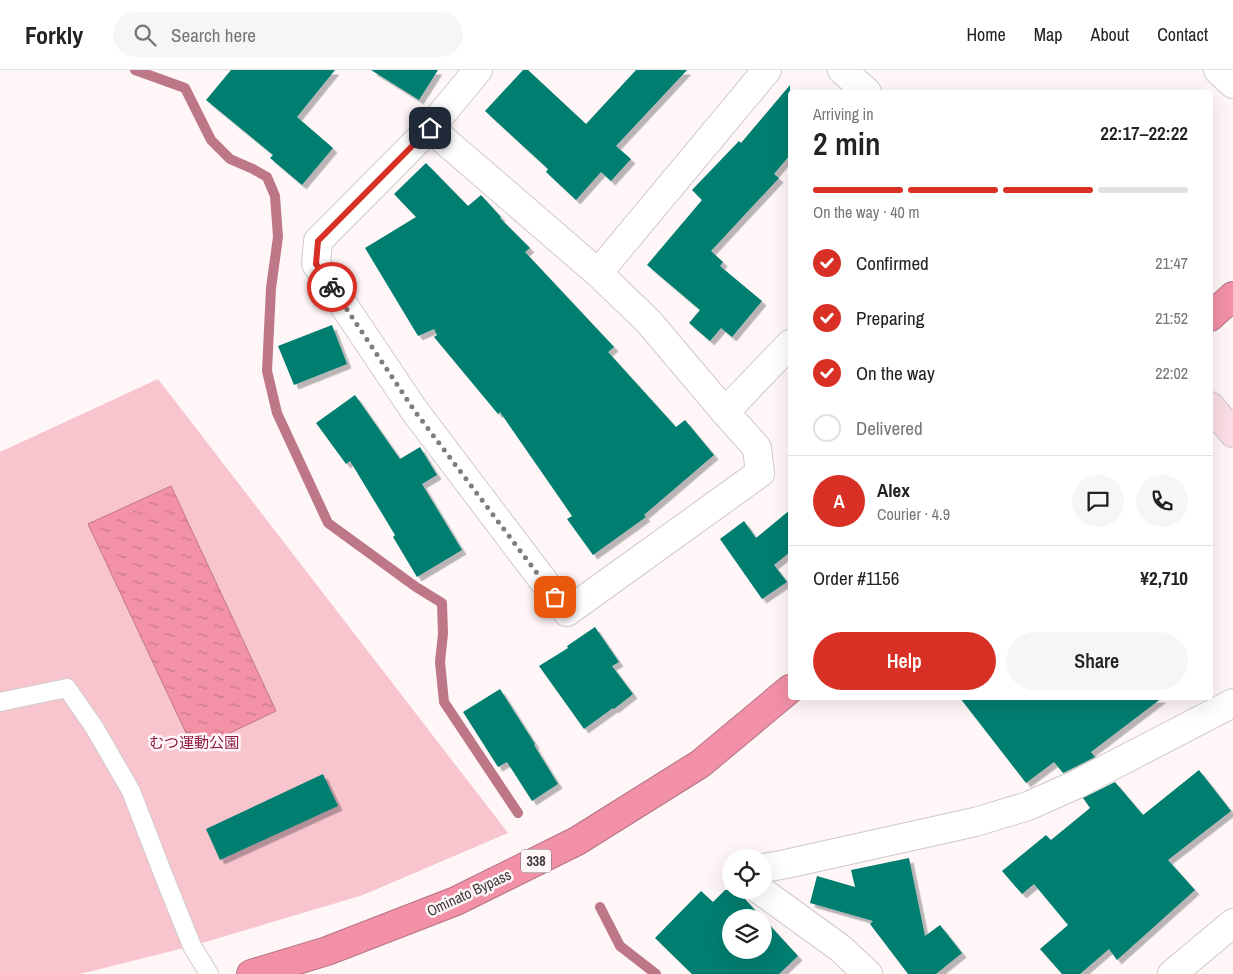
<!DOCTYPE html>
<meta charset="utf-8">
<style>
body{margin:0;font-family:"Archivo Narrow","Noto Sans JP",sans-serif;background:#f6f6f6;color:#222;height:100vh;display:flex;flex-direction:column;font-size:19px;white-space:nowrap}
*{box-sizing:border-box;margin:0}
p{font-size:16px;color:#767676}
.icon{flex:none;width:28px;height:28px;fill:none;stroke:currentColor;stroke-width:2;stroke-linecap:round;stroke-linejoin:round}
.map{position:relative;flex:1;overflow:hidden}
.panel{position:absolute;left:788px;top:20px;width:425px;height:610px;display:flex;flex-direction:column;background:#fff;border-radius:5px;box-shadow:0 5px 20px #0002}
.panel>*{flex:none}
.fabs{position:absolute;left:722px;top:779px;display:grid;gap:10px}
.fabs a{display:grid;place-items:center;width:50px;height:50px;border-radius:50%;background:#fff;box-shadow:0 5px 20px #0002;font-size:25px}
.pin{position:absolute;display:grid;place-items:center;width:42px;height:42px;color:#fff;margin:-21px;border-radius:10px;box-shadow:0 2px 8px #0006}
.courier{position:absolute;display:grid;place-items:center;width:50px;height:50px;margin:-25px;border:4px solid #d93025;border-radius:50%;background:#fff;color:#222;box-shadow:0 1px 6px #0007}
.headline em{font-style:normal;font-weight:600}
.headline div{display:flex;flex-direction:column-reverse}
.headline{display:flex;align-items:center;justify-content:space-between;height:85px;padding:0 25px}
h1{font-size:32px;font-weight:600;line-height:38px}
.bar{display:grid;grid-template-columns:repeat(4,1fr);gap:8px 5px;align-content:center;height:60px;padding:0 25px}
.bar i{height:6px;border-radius:4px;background:#e0e0e0}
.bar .active{background:#d93025}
.bar p{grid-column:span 4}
.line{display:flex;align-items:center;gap:12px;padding:0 25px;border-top:1px solid #e0e0e0}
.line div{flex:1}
.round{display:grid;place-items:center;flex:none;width:52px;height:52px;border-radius:26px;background:#f6f6f6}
ol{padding:0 25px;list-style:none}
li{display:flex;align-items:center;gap:15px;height:55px}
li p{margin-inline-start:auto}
li .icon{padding:5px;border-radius:50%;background:#d93025;color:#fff;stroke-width:4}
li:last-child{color:#767676}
li i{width:28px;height:28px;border:2px solid #e0e0e0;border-radius:50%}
.button{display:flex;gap:10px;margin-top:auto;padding:10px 25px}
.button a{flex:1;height:58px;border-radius:30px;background:#d93025;color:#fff;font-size:20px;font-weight:600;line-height:58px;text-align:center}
.button a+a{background:#f6f6f6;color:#222}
header{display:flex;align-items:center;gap:30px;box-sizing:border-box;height:70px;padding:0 25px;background:#fff;border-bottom:1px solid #e0e0e0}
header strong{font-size:24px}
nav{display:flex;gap:28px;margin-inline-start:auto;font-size:18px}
.search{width:350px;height:45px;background:#f6f6f6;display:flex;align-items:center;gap:12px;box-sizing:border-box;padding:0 18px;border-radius:28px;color:#767676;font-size:19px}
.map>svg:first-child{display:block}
</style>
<header>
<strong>Forkly</strong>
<div class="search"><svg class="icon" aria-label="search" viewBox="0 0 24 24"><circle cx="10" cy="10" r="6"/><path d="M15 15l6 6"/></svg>Search here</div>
<nav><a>Home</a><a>Map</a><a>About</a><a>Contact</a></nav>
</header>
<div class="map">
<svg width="1233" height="904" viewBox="0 0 1233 904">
<defs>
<pattern id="water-ripples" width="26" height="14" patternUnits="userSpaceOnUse" patternTransform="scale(1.25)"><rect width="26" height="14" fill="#f391a7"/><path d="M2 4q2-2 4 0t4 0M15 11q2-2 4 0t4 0" fill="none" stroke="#c67889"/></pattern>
<filter id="shadow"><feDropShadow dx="4.5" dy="4.5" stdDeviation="0" flood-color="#0004"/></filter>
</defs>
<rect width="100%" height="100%" fill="#fff6f8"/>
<path fill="#f8c5cf" d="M158,309L508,763L363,825L192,876L80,904H0V382Z"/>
<path fill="url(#water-ripples)" stroke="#bd7787" d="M171,416L276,641L194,680L88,454Z"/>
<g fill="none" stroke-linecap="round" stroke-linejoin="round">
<path stroke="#bd7787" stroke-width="10" d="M135,0L185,18L211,70L230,89L253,99L267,107L275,126L278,167L271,218L267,301L277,343L328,453L416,517L442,533L443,564L440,592L444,632L518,743
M600,837L620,876L656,904"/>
</g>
<path fill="#007e6f" filter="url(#shadow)" d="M231,0H335L297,47L333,78L302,115L270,88L273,85L206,30Z
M371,0H438L419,30Z
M523,0H528L586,54L636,0H687L616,76L631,89L611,111L601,102L576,130L546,102L548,99L485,41Z
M790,15V85L774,104L779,108L711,181L723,192L720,196L762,231L732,267L721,258L710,271L689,253L700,240L647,195L702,130L692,120L739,71L741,73Z
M426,93L468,136L481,125L501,147L500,148L530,178L525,182L614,277L608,282L676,357L685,350L714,385L644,445L646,447L593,485L567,449L572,446L500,342L498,344L434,267L437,265L434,259L418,266L365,178L416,147L394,124Z
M332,255L347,294L294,315L278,276Z
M355,325L400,389L420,377L437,405L422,414L462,480L417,507L393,467L395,465L350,391L346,394L316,353Z
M790,440V482L774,495L787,512L762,529L720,469L744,451L756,468Z
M595,557L619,592L612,596L633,624L614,639L613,638L584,659L539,596L568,578L567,576Z
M500,619L535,674L534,675L558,714L532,731L507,692L498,697L463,642Z
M960,628H1162L1091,682L1095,687L1063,703L1054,692L1026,713Z
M1199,700L1231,741L1168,790L1195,820L1117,890L1109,879L1080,904H1062L1040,879L1068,855L1034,814L1022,824L1002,801L1046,765L1051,770L1090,738L1083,728L1115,712L1143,745Z
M323,704L338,736L220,790L206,759Z
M909,788L925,866L940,855L962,883L936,904H908L870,854L873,851L810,833L817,806L855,817L851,800Z
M725,820H737L762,848H731V880H764V849L798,886L779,904H692L655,868L701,821L713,832Z"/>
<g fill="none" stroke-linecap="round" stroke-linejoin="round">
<defs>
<path id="lane" d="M0,632L67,618L94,657L131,721L163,804L192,876L209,904"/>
<path id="street" d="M478,0L430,58L318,171L316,194L414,340L567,542L760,403L757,378L725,342L790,274
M842,0L867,22
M1218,0L1233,14
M430,58L598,203L648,251L725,342
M598,203L767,0
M764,798L786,794L975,752L1028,736L1075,715L1233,633
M760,820L840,878L868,904
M1172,904L1233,853"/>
<path id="secondary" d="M1210,336L1233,363"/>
<path id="highway" d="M1210,247L1233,226
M251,904L327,881L456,831L577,771L700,694L790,619"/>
</defs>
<use href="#lane" stroke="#d1c9ca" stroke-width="20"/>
<use href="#street" stroke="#d1c9ca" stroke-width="30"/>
<use href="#secondary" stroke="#d1c9ca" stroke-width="30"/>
<use href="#highway" stroke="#b37282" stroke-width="30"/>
<use href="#lane" stroke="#fff" stroke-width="18"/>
<use href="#street" stroke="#fff" stroke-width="28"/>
<use href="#secondary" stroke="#fbdee5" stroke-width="28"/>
<use href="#highway" stroke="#f290a7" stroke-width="28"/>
</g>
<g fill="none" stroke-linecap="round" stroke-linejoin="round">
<path stroke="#827c7e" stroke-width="5" stroke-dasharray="0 9" d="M332,217L414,340L555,527"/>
<path stroke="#d93025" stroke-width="6" d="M332,217L316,194L318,171L430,58"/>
</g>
<g text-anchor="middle" stroke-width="5" stroke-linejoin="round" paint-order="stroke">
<rect fill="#fff6f8" stroke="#797374" stroke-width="1" x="521" y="779.5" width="30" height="23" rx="4"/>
<g font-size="14" font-weight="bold" fill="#3f3b3c">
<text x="536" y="796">338</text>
</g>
<g font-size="15" fill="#8f1c45" stroke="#fff6f8">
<text x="194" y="678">むつ運動公園</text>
</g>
<g font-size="15" fill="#3f3b3c" stroke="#fff6f8">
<text transform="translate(469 823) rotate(-25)" y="5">Ominato Bypass</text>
</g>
</g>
</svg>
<div class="fabs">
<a><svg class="icon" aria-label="locate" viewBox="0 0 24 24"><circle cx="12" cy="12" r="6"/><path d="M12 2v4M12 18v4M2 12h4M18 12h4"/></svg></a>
<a><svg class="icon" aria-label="layers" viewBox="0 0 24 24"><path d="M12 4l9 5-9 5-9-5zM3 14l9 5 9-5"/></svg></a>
</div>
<div class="pin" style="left:555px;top:527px;background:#ea580c"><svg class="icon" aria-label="bag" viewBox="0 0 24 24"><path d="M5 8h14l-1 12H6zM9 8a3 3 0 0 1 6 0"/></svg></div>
<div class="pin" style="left:430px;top:58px;background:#1f2937"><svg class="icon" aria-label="home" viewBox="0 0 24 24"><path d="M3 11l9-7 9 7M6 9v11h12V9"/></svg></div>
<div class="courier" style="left:332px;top:217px"><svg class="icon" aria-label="bike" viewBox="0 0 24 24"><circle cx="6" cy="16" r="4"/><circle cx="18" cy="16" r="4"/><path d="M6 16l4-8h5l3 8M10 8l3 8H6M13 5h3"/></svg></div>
<section class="panel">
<div class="headline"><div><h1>2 min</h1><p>Arriving in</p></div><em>22:17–22:22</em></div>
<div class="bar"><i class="active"></i><i class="active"></i><i class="active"></i><i></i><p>On the way · 40 m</p></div>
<ol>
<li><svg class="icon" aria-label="check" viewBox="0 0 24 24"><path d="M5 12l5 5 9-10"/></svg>Confirmed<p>21:47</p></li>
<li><svg class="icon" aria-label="check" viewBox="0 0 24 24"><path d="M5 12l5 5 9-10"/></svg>Preparing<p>21:52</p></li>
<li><svg class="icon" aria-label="check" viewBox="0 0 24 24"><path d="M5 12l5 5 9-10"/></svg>On the way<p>22:02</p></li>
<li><i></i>Delivered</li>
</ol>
<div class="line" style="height:90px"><b class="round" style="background:#d93025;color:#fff">A</b><div><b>Alex</b><p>Courier · 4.9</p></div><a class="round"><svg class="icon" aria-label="chat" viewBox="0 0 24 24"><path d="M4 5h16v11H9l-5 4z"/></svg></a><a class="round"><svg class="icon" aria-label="phone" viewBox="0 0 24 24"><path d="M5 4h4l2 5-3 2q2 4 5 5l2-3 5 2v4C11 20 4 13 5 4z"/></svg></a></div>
<div class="line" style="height:65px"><div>Order #1156</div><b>¥2,710</b></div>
<div class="button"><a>Help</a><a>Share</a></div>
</section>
</div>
